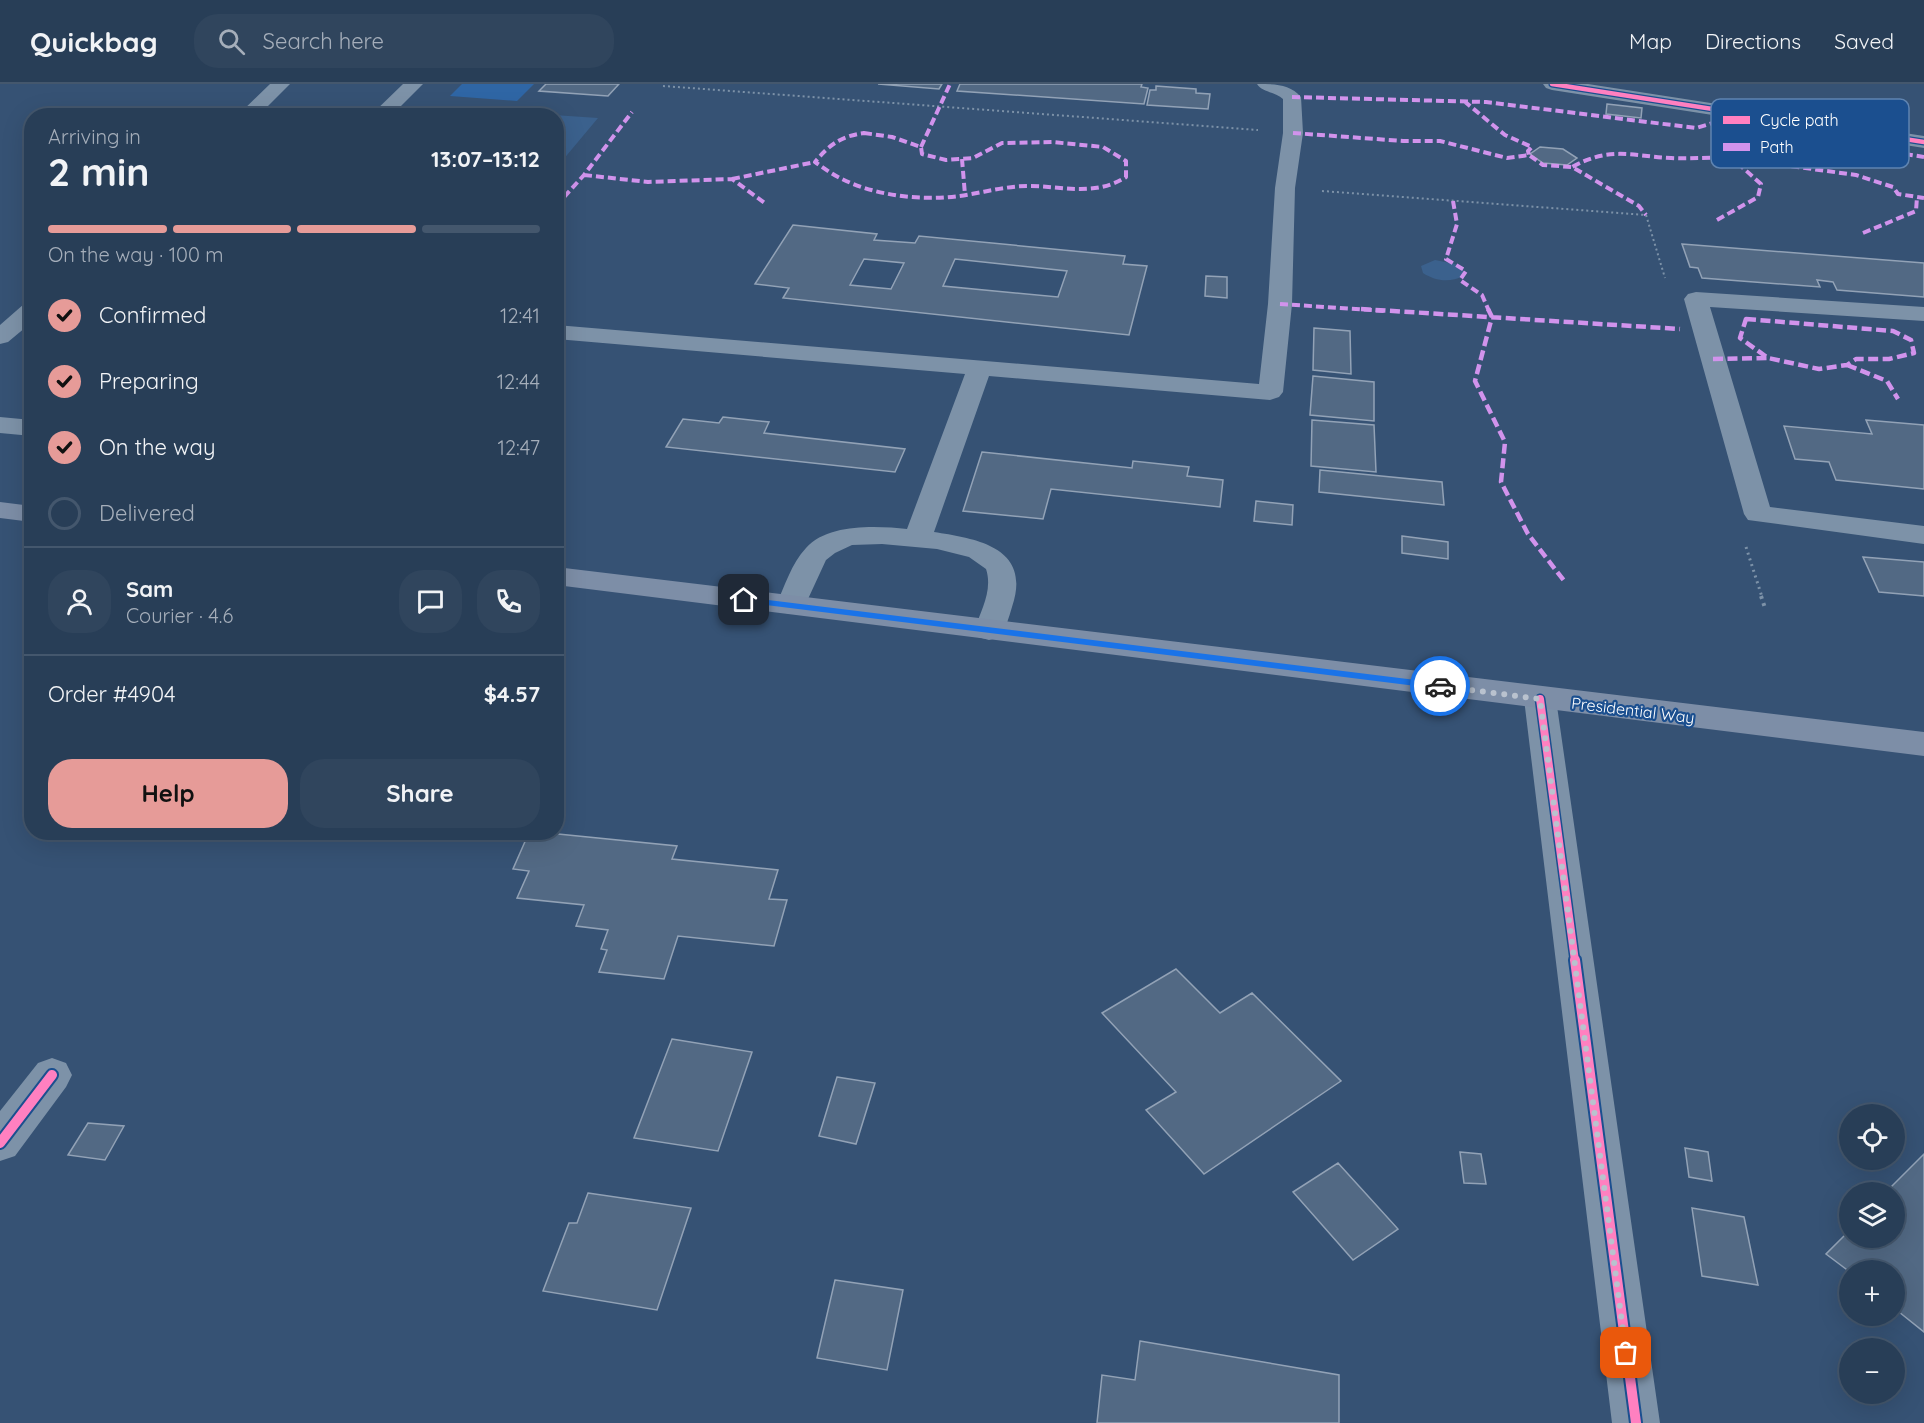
<!DOCTYPE html>
<meta charset="utf-8">
<style>
body{margin:0;font-family:Quicksand,sans-serif;background:#30455d;color:#f1f3f6;height:100vh;display:flex;flex-direction:column;font-size:22px;white-space:nowrap}
*{box-sizing:border-box;margin:0}
p{font-size:20px;color:#a5aeba}
.icon{flex:none;width:33px;height:33px;fill:none;stroke:currentColor;stroke-width:2;stroke-linecap:round;stroke-linejoin:round}
.map{position:relative;flex:1;overflow:hidden}
.panel{position:absolute;left:24px;top:24px;width:540px;height:732px;display:flex;flex-direction:column;background:#283e57;border-radius:24px;box-shadow:0 6px 24px #0002,0 0 0 2px #44576d}
.panel>*{flex:none}
.tools{position:absolute;left:1839px;top:1020px;display:grid;gap:12px}
.tools a{display:grid;place-items:center;width:66px;height:66px;border-radius:50%;background:#283e57;box-shadow:0 6px 24px #0002,0 0 0 2px #44576d;font-size:30px}
.pin{position:absolute;display:grid;place-items:center;width:51px;height:51px;color:#fff;margin:-26px;border-radius:12px;box-shadow:0 3px 9px #0006}
.courier{position:absolute;display:grid;place-items:center;width:60px;height:60px;margin:-30px;border:4px solid #1a73e8;border-radius:50%;background:#fff;color:#222;box-shadow:0 2px 8px #0007}
.head em{font-style:normal;font-weight:800}
.head div{display:flex;flex-direction:column-reverse}
.head{display:flex;align-items:center;justify-content:space-between;height:102px;padding:0 24px}
h1{font-size:39px;font-weight:800;line-height:45px}
.bar{display:grid;grid-template-columns:repeat(4,1fr);gap:9px 6px;align-content:center;height:72px;padding:0 24px}
.bar i{height:8px;border-radius:4px;background:#44576d}
.bar .selected{background:#e69b98}
.bar p{grid-column:span 4}
.line{display:flex;align-items:center;gap:15px;padding:0 24px;border-top:2px solid #44576d}
.line div{flex:1}
.round{display:grid;place-items:center;flex:none;width:63px;height:63px;border-radius:24px;background:#30455d}
ol{padding:0 24px;list-style:none}
li{display:flex;align-items:center;gap:18px;height:66px}
li p{margin-inline-start:auto}
li .icon{padding:6px;border-radius:50%;background:#e69b98;color:#111;stroke-width:4}
li:last-child{color:#a5aeba}
li i{width:33px;height:33px;border:3px solid #44576d;border-radius:50%}
.action{display:flex;gap:12px;margin-top:auto;padding:12px 24px}
.action a{flex:1;height:69px;border-radius:24px;background:#e69b98;color:#111;font-size:24px;font-weight:800;line-height:69px;text-align:center}
.action a+a{background:#30455d;color:#f1f3f6}
header{display:flex;align-items:center;gap:36px;box-sizing:border-box;height:84px;padding:0 30px;background:#283e57;border-bottom:2px solid #44576d}
header strong{font-size:28px}
nav{display:flex;gap:33px;margin-inline-start:auto;font-size:21px}
.search{width:420px;height:54px;background:#30455d;display:flex;align-items:center;gap:15px;box-sizing:border-box;padding:0 21px;border-radius:24px;color:#a5aeba;font-size:22px}
.map>svg:first-child{display:block}
</style>
<header>
<strong>Quickbag</strong>
<div class="search"><svg class="icon" aria-label="search" viewBox="0 0 24 24"><circle cx="10" cy="10" r="6"/><path d="M15 15l6 6"/></svg>Search here</div>
<nav><a>Map</a><a>Directions</a><a>Saved</a></nav>
</header>
<div class="map">
<svg width="1924" height="1339" viewBox="0 0 1924 1339">
<rect width="100%" height="100%" fill="#365274"/>
<path fill="#2f66a5" d="M462,0H534L517,17L450,12Z"/>
<path fill="#3b618d" d="M510,28L598,34L557,83L556,32L506,31Z
M1435,176L1455,180L1463,185V192C1450,199 1435,197 1423,189L1421,182Z"/>
<path fill="#526984" stroke="#92a2b6" stroke-width="1.5" fill-rule="evenodd" d="M546,0H619L608,12L539,7Z
M878,0H942L939,5Z
M960,0H1142L1141,3L1148,4L1144,20L957,7Z
M1156,2L1196,5V9L1210,10L1208,25L1147,21L1150,6H1156Z
M1607,20L1642,24L1641,34L1606,30Z
M1540,63L1563,65L1577,74L1567,81L1543,79L1530,70Z
M793,141L877,150L874,156L915,159L919,152L1125,172L1123,180L1147,182L1129,251L783,214L789,204L755,200ZM864,175L904,179L891,205L850,201ZM955,175L1067,187L1058,213L943,202Z
M1682,160L1924,179V213L1837,206L1833,198L1817,196L1820,203L1702,194L1698,184L1690,183Z
M1206,192L1227,193V214L1205,212Z
M1314,244L1350,247L1351,290L1313,286Z
M1313,292L1374,298V337L1310,331Z
M723,333L769,338L764,349L905,365L895,388L666,363L683,335L719,339Z
M1312,336L1374,341L1376,388L1311,382Z
M1866,336L1924,341V405L1836,396L1829,378L1795,375L1784,342L1872,350Z
M982,368L1132,384L1133,377L1189,383L1187,392L1223,396L1220,423L1051,405L1043,435L963,427Z
M1320,386L1442,398L1444,421L1319,408Z
M1256,417L1293,421L1292,441L1254,437Z
M1402,452L1448,458V475L1402,469Z
M1863,473L1924,478V512L1879,508Z
M548,749L677,762L672,775L778,786L769,815L787,816L774,862L678,852L664,895L599,888L607,866L601,865L608,846L576,842L584,821L517,814L529,787L513,785L527,753L546,755Z
M1176,885L1220,929L1252,909L1341,997L1204,1090L1146,1026L1176,1008L1102,929Z
M672,955L752,968L718,1067L634,1054Z
M837,993L875,999L856,1060L819,1052Z
M88,1039L124,1042L105,1076L68,1071Z
M1685,1064L1708,1068L1712,1097L1689,1093Z
M1460,1068L1481,1070L1486,1100L1464,1099Z
M1924,1070V1248L1894,1224V1186H1850V1188L1826,1170L1850,1146V1154H1894V1108H1886Z
M1338,1079L1398,1145L1353,1176L1293,1108Z
M588,1109L691,1124L657,1226L543,1207L569,1139H577Z
M1692,1124L1744,1133L1758,1201L1702,1192Z
M835,1196L903,1206L887,1286L817,1274Z
M1140,1257L1339,1291V1339H1097L1102,1291L1135,1296Z"/>
<g fill="none" stroke-linecap="round" stroke-linejoin="round">
<path stroke="#7d92a8" stroke-width="2" stroke-dasharray="2 3" stroke-linecap="butt" d="M663,2L1258,46
M1322,107L1646,131L1665,194"/>
<path stroke="#7d92a8" stroke-width="3" stroke-dasharray="2 4" stroke-linecap="butt" d="M1746,463L1762,513"/>
<path stroke="#7d92a8" stroke-width="4" stroke-dasharray="3 4.5" stroke-linecap="butt" d="M1761,512L1765,524"/>
<path fill="#7d92a8" fill-rule="evenodd" d="M270,0H290L258,32H237Z
M403,0H423L391,32H370Z
M1257,0C1275,0 1290,0 1301,13L1303,49L1295,104L1292,220L1283,308L1279,313L1270,316L989,292L934,448C979,455 1032,464 1012,523C1009,533 1006,544 1000,553L989,556L978,553L974,546C981,527 993,506 986,485L969,473L937,465L882,460L852,461L835,469L826,476L802,528L791,530L780,528L776,521C785,502 791,480 806,464C828,439 878,442 907,445L965,290L556,255V241L1259,300L1268,220L1275,104L1283,49V15C1275,8 1262,8 1257,0Z
M1543,0H1588L1924,52V64L1552,6L1546,4Z
M1696,208L1924,223V237L1710,223L1770,423L1924,442V460L1748,436L1744,430L1684,215L1688,210Z
M32,218V238L8,258L0,260V241L24,220Z
M0,333L32,336V352L0,349Z
M1540,604L1551,607L1556,615L1660,1339H1612L1524,615L1529,607Z
M52,974L66,979L72,991L66,1003L15,1072L0,1077V1027L38,979Z"/>
<path fill="#7d8ea7" fill-rule="evenodd" d="M0,418L32,422V438L0,434Z
M556,483L1924,648V672L556,501Z"/>
<path stroke="#d193ec" stroke-width="4" stroke-dasharray="8 4" stroke-linecap="butt" d="M1292,13L1486,18L1696,44L1713,39L1727,42L1732,74C1712,73 1692,75 1671,74C1630,72 1611,62 1572,83
M1464,17L1505,51L1532,63L1528,67L1529,71
M1727,42L1924,73
M864,49L892,53L921,63L922,70L946,76L973,74L1002,59L1052,58L1103,63L1126,77V93C1094,113 1063,102 1028,102C1005,102 982,109 959,112C921,117 877,112 842,95C833,91 824,84 815,78C829,61 841,52 864,49Z
M1293,49L1403,57H1440L1507,74L1529,71L1543,81L1572,83L1639,122L1646,131
M921,63L950,0
M1732,74L1856,91L1893,103L1898,110L1924,114
M962,75L965,111
M584,91L648,98L732,95L766,120
M732,95L815,78
M1453,117L1457,140L1446,175L1466,187L1460,196L1482,211L1489,227
M556,122L584,91L632,28
M1717,136L1758,113L1761,100L1732,74
M1863,149L1916,127L1917,113
M1280,220L1385,227"/>
<path stroke="#d193ec" stroke-width="4.5" stroke-dasharray="10 4.5" stroke-linecap="butt" d="M1361,225L1680,245
M1488,225L1492,233L1475,297L1505,358L1501,398L1528,450L1565,498
M1746,235L1893,247L1911,256L1914,269L1889,275H1856L1847,281L1819,285L1768,274L1740,254Z
M1713,275L1768,274
M1847,281L1887,297L1898,315"/>
<defs>
<path id="cycleway-far2" d="M1552,0L1924,58"/>
<path id="cycleway-far1" d="M1540,615L1575,877"/>
<path id="cycleway" d="M1575,876L1636,1339
M0,1059L52,991"/>
</defs>
<use href="#cycleway-far2" stroke="#1b4f8f" stroke-width="7"/>
<use href="#cycleway-far1" stroke="#1b4f8f" stroke-width="11"/>
<use href="#cycleway" stroke="#1b4f8f" stroke-width="14"/>
<use href="#cycleway-far2" stroke="#ff80c0" stroke-width="4.5"/>
<use href="#cycleway-far1" stroke="#ff80c0" stroke-width="8"/>
<use href="#cycleway" stroke="#ff80c0" stroke-width="10"/>
</g>
<path fill="#1a73e8" d="M744,513L1440,599L1444,602L1440,605L741,518L740,516Z"/>
<g fill="none" stroke-linecap="round" stroke-linejoin="round">
<path stroke="#b9c2ce" stroke-width="6" stroke-dasharray="0 10.8" d="M1440,602L1540,615L1626,1269"/>
</g>
<g text-anchor="middle" stroke-width="4.5" stroke-linejoin="round" paint-order="stroke">
<g font-size="16" fill="#fff" stroke="#1b4f8f">
<text transform="translate(1633 626) rotate(7)" y="6">Presidential Way</text>
</g>
</g>
<rect x="1711" y="15" width="198" height="69" rx="9" fill="#1b4f8f" stroke="#5f84b1" stroke-width="1.5"/>
<rect x="1723" y="32" width="27" height="8" fill="#ff80c0"/>
<rect x="1723" y="59" width="27" height="8" fill="#d193ec"/>
<g font-size="16" fill="#fff">
<text x="1760" y="42">Cycle path</text>
<text x="1760" y="69">Path</text>
</g>
</svg>
<div class="tools">
<a><svg class="icon" aria-label="locate" viewBox="0 0 24 24"><circle cx="12" cy="12" r="6"/><path d="M12 2v4M12 18v4M2 12h4M18 12h4"/></svg></a>
<a><svg class="icon" aria-label="layers" viewBox="0 0 24 24"><path d="M12 4l9 5-9 5-9-5zM3 14l9 5 9-5"/></svg></a>
<a>+</a>
<a>−</a>
</div>
<div class="pin" style="left:1626px;top:1269px;background:#ea580c"><svg class="icon" aria-label="bag" viewBox="0 0 24 24"><path d="M5 8h14l-1 12H6zM9 8a3 3 0 0 1 6 0"/></svg></div>
<div class="pin" style="left:744px;top:516px;background:#1f2937"><svg class="icon" aria-label="home" viewBox="0 0 24 24"><path d="M3 11l9-7 9 7M6 9v11h12V9"/></svg></div>
<div class="courier" style="left:1440px;top:602px"><svg class="icon" aria-label="car" viewBox="0 0 24 24"><path d="M5 17H2v-5l4-1 3-4h7l3 4 3 1v5h-3M9 17h6M6 11h13"/><circle cx="7" cy="17" r="2"/><circle cx="17" cy="17" r="2"/></svg></div>
<section class="panel">
<div class="head"><div><h1>2 min</h1><p>Arriving in</p></div><em>13:07–13:12</em></div>
<div class="bar"><i class="selected"></i><i class="selected"></i><i class="selected"></i><i></i><p>On the way · 100 m</p></div>
<ol>
<li><svg class="icon" aria-label="check" viewBox="0 0 24 24"><path d="M5 12l5 5 9-10"/></svg>Confirmed<p>12:41</p></li>
<li><svg class="icon" aria-label="check" viewBox="0 0 24 24"><path d="M5 12l5 5 9-10"/></svg>Preparing<p>12:44</p></li>
<li><svg class="icon" aria-label="check" viewBox="0 0 24 24"><path d="M5 12l5 5 9-10"/></svg>On the way<p>12:47</p></li>
<li><i></i>Delivered</li>
</ol>
<div class="line" style="height:108px"><a class="round"><svg class="icon" aria-label="person" viewBox="0 0 24 24"><circle cx="12" cy="8" r="4"/><path d="M4 21q1-7 8-7t8 7"/></svg></a><div><b>Sam</b><p>Courier · 4.6</p></div><a class="round"><svg class="icon" aria-label="chat" viewBox="0 0 24 24"><path d="M4 5h16v11H9l-5 4z"/></svg></a><a class="round"><svg class="icon" aria-label="phone" viewBox="0 0 24 24"><path d="M5 4h4l2 5-3 2q2 4 5 5l2-3 5 2v4C11 20 4 13 5 4z"/></svg></a></div>
<div class="line" style="height:78px"><div>Order #4904</div><b>$4.57</b></div>
<div class="action"><a>Help</a><a>Share</a></div>
</section>
</div>
